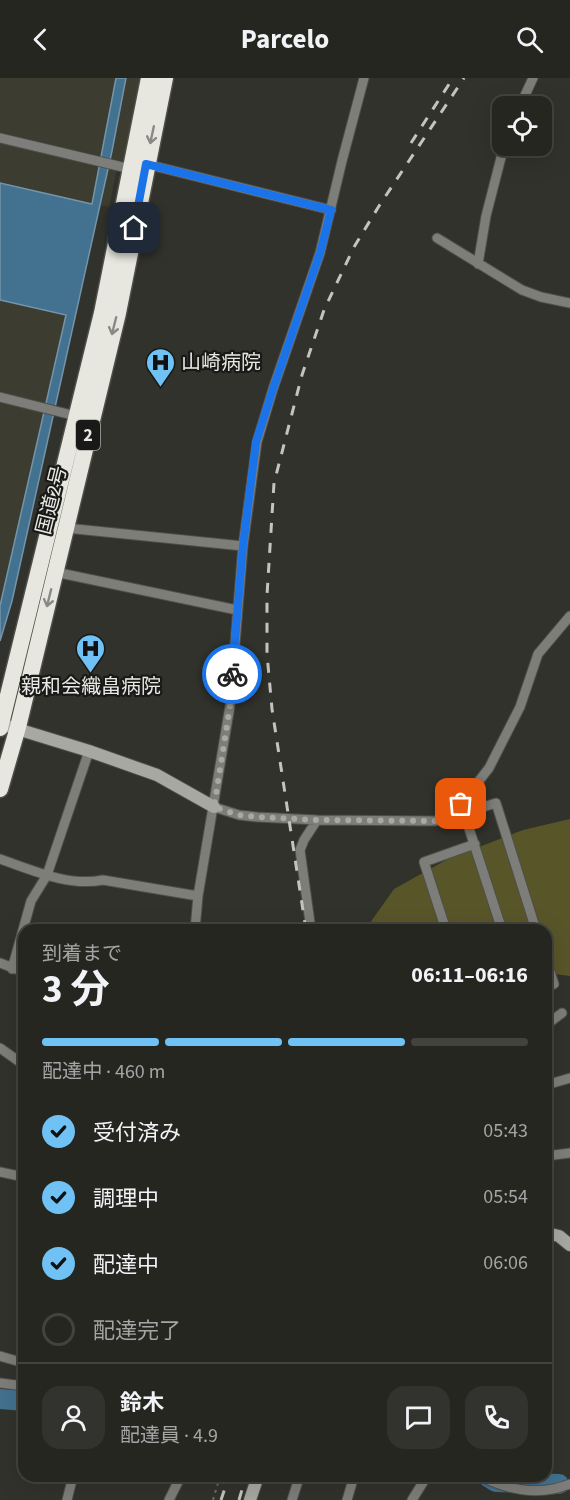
<!DOCTYPE html>
<html lang="ja">
<meta charset="utf-8">
<style>
body{margin:0;font-family:"Source Sans 3","Noto Sans JP",sans-serif;background:#32322e;color:#f1f3f6;height:100vh;display:flex;flex-direction:column;font-size:22px;white-space:nowrap}
*{box-sizing:border-box;margin:0}
p{font-size:20px;color:#a4a5a5}
.icon{flex:none;width:33px;height:33px;fill:none;stroke:currentColor;stroke-width:2;stroke-linecap:round;stroke-linejoin:round}
.map{position:relative;flex:1;overflow:hidden}
.panel{position:absolute;left:18px;top:846px;width:534px;height:558px;display:flex;flex-direction:column;background:#262621;border-radius:18px;box-shadow:0 6px 24px #0002,0 0 0 2px #42433f}
.panel>*{flex:none}
.tools{position:absolute;left:492px;top:18px;display:grid;gap:12px}
.tools a{display:grid;place-items:center;width:60px;height:60px;border-radius:12px;background:#262621;box-shadow:0 6px 24px #0002,0 0 0 2px #42433f;font-size:30px}
.pin{position:absolute;display:grid;place-items:center;width:51px;height:51px;color:#fff;margin:-26px;border-radius:12px;box-shadow:0 3px 9px #0006}
.courier{position:absolute;display:grid;place-items:center;width:60px;height:60px;margin:-30px;border:4px solid #1a73e8;border-radius:50%;background:#fff;color:#222;box-shadow:0 2px 8px #0007}
.summary em{font-style:normal;font-weight:700}
.summary div{display:flex;flex-direction:column-reverse}
.summary{display:flex;align-items:center;justify-content:space-between;height:102px;padding:0 24px}
h1{font-size:39px;font-weight:700;line-height:45px}
.bar{display:grid;grid-template-columns:repeat(4,1fr);gap:9px 6px;align-content:center;height:72px;padding:0 24px}
.bar i{height:8px;border-radius:4px;background:#42433f}
.bar .on{background:#70c2f4}
.bar p{grid-column:span 4}
.line{display:flex;align-items:center;gap:15px;padding:0 24px;border-top:2px solid #42433f}
.line div{flex:1}
.round{display:grid;place-items:center;flex:none;width:63px;height:63px;border-radius:18px;background:#32322e}
ol{padding:0 24px;list-style:none}
li{display:flex;align-items:center;gap:18px;height:66px}
li p{margin-inline-start:auto}
li .icon{padding:6px;border-radius:50%;background:#70c2f4;color:#111;stroke-width:4}
li:last-child{color:#a4a5a5}
li i{width:33px;height:33px;border:3px solid #42433f;border-radius:50%}
header{display:flex;justify-content:space-between;align-items:center;height:78px;padding:0 24px;background:#262621;font-size:27px;font-weight:700}
.map>svg:first-child{display:block}
</style>
<header><svg class="icon" aria-label="back" viewBox="0 0 24 24"><path d="M15 5l-7 7 7 7"/></svg>Parcelo<svg class="icon" aria-label="search" viewBox="0 0 24 24"><circle cx="10" cy="10" r="6"/><path d="M15 15l6 6"/></svg></header>
<div class="map">
<svg width="570" height="1422" viewBox="0 0 570 1422">
<rect width="100%" height="100%" fill="#32322c"/>
<path fill="#3c3c30" d="M0,0H140L124,83L118,85L109,129L0,105Z
M0,222L66,236L0,528Z"/>
<path fill="#585529" d="M570,741V898L546,895V852H365L394,811L448,781L523,752Z"/>
<path fill="#42728f" stroke="#7495a9" stroke-width="1.5" d="M116,0H126L112,73L12,523L0,563V528L66,237L0,222V105L92,126Z"/>
<g fill="none" stroke-linecap="round" stroke-linejoin="round">
<path stroke="#42728f" stroke-width="20" d="M0,1321L24,1323
M488,1399L496,1404L559,1406"/>
<defs>
<path id="street" d="M520,28L533,0
M0,60L131,91L146,86L331,132
M437,160L522,212L541,219L570,225
M478,186L486,138L504,68
M0,319L76,338
M66,450L243,468
M55,494L237,532
M214,729L239,737L257,739L317,742L435,743L449,738L461,726L489,690L520,629L538,576L570,538
M463,732L502,852
M464,735L496,725L536,852
M0,781C32,792 69,809 103,802L198,818
M195,852L198,818L230,628L243,468L257,364L273,311L320,175L342,83L364,0
M311,852L300,772L304,762L317,742
M446,852L424,784L475,766
M546,882L554,906L546,909
M0,885L24,894
M12,891L31,823L47,797L89,673
M546,947L562,935
M0,970L24,987
M546,1007L570,1000
M546,1078L570,1075
M0,1094L24,1099
M0,1278L24,1285
M0,1305L24,1308
M291,1398L299,1400L292,1422
M480,1398C508,1412 540,1418 570,1406
M67,1422L73,1398
M169,1422L181,1398
M347,1422L354,1398
M412,1422L427,1398"/>
<path id="secondary" d="M1,646L89,673L157,697L214,729
M546,1155L559,1158L570,1167
M250,1422L258,1398"/>
<path id="highway" d="M0,650L102,235L149,0
M0,711L18,649L118,235L165,0"/>
</defs>
<use href="#street" stroke="#4f4f4a" stroke-width="11"/>
<use href="#secondary" stroke="#4f4f4a" stroke-width="14"/>
<use href="#highway" stroke="#4f4f4a" stroke-width="19"/>
<path stroke="#6f6f6a" stroke-width="2" stroke-dasharray="3 4.5" stroke-linecap="butt" d="M213,1422L220,1398"/>
<use href="#street" stroke="#7d7d7a" stroke-width="9"/>
<use href="#secondary" stroke="#a8a8a3" stroke-width="12"/>
<use href="#highway" stroke="#e7e7df" stroke-width="16"/>
<path stroke="#c3c3bf" stroke-width="3" stroke-dasharray="10 10" stroke-linecap="butt" d="M411,65L453,0
M306,852L272,631L267,576V517L274,405L302,297L324,232L354,169L379,128L464,0
M221,1422L229,1398
M239,1422L246,1398"/>
</g>
<defs><path id="oneway-shaft" d="M-6 0H5M1.5-3L5.5 0L1.5 3" fill="none" stroke-width="1.6" stroke-linecap="round" stroke-linejoin="round" transform="scale(1.5)"/></defs>
<g stroke="#8a8a85">
<use href="#oneway-shaft" transform="translate(152 57) rotate(102)"/>
<use href="#oneway-shaft" transform="translate(114 248) rotate(104)"/>
<use href="#oneway-shaft" transform="translate(49 520) rotate(104)"/>
</g>
<g fill="none" stroke-linecap="round" stroke-linejoin="round">
<path stroke="#a8a8a4" stroke-width="6" stroke-dasharray="0 10.8" d="M232,596L230,628L214,729L239,737L257,739L317,742L435,743L449,738L461,726"/>
<path stroke="#1a73e8" stroke-width="8" d="M134,150L146,86L331,132L320,175L273,311L256,364L243,468L232,596"/>
</g>
<defs>
<symbol id="hospital-pin" viewBox="-11 -11 22 30"><path d="M0 17L-7.5 6A9.5 9.5 0 1 1 7.5 6Z" fill="#70c2f4" stroke="#191917"/><path d="M-5-5h3v3.5h4V-5h3V5h-3V1.5h-4V5h-3Z" fill="#111"/></symbol>
</defs>
<g fill-rule="evenodd">
<use href="#hospital-pin" x="144" y="268" width="33" height="45"/>
<use href="#hospital-pin" x="74" y="554" width="33" height="45"/>
</g>
<g text-anchor="middle" stroke-width="4.5" stroke-linejoin="round" paint-order="stroke">
<rect fill="#191917" stroke="#aaaaa7" stroke-width="1.5" x="76" y="342" width="24" height="30" rx="4.5"/>
<g font-size="18" font-weight="bold" fill="#e8e8e5">
<text x="88" y="363">2</text>
</g>
<g font-size="20" fill="#e8e8e5" stroke="#191917" text-anchor="start">
<text x="181" y="291">山崎病院</text>
<text x="91" y="615" text-anchor="middle">親和会織畠病院</text>
</g>
<g font-size="20" fill="#e8e8e5" stroke="#191917">
<text transform="translate(51 422) rotate(-76)" y="7">国道2号</text>
</g>
</g>
</svg>
<div class="tools">
<a><svg class="icon" aria-label="locate" viewBox="0 0 24 24"><circle cx="12" cy="12" r="6"/><path d="M12 2v4M12 18v4M2 12h4M18 12h4"/></svg></a>
</div>
<div class="pin" style="left:461px;top:726px;background:#ea580c"><svg class="icon" aria-label="bag" viewBox="0 0 24 24"><path d="M5 8h14l-1 12H6zM9 8a3 3 0 0 1 6 0"/></svg></div>
<div class="pin" style="left:134px;top:150px;background:#1f2937"><svg class="icon" aria-label="home" viewBox="0 0 24 24"><path d="M3 11l9-7 9 7M6 9v11h12V9"/></svg></div>
<div class="courier" style="left:232px;top:596px"><svg class="icon" aria-label="bike" viewBox="0 0 24 24"><circle cx="6" cy="16" r="4"/><circle cx="18" cy="16" r="4"/><path d="M6 16l4-8h5l3 8M10 8l3 8H6M13 5h3"/></svg></div>
<section class="panel">
<div class="summary"><div><h1>3 分</h1><p>到着まで</p></div><em>06:11–06:16</em></div>
<div class="bar"><i class="on"></i><i class="on"></i><i class="on"></i><i></i><p>配達中 · 460 m</p></div>
<ol>
<li><svg class="icon" aria-label="check" viewBox="0 0 24 24"><path d="M5 12l5 5 9-10"/></svg>受付済み<p>05:43</p></li>
<li><svg class="icon" aria-label="check" viewBox="0 0 24 24"><path d="M5 12l5 5 9-10"/></svg>調理中<p>05:54</p></li>
<li><svg class="icon" aria-label="check" viewBox="0 0 24 24"><path d="M5 12l5 5 9-10"/></svg>配達中<p>06:06</p></li>
<li><i></i>配達完了</li>
</ol>
<div class="line" style="height:108px"><a class="round"><svg class="icon" aria-label="person" viewBox="0 0 24 24"><circle cx="12" cy="8" r="4"/><path d="M4 21q1-7 8-7t8 7"/></svg></a><div><b>鈴木</b><p>配達員 · 4.9</p></div><a class="round"><svg class="icon" aria-label="chat" viewBox="0 0 24 24"><path d="M4 5h16v11H9l-5 4z"/></svg></a><a class="round"><svg class="icon" aria-label="phone" viewBox="0 0 24 24"><path d="M5 4h4l2 5-3 2q2 4 5 5l2-3 5 2v4C11 20 4 13 5 4z"/></svg></a></div>
</section>
</div>
